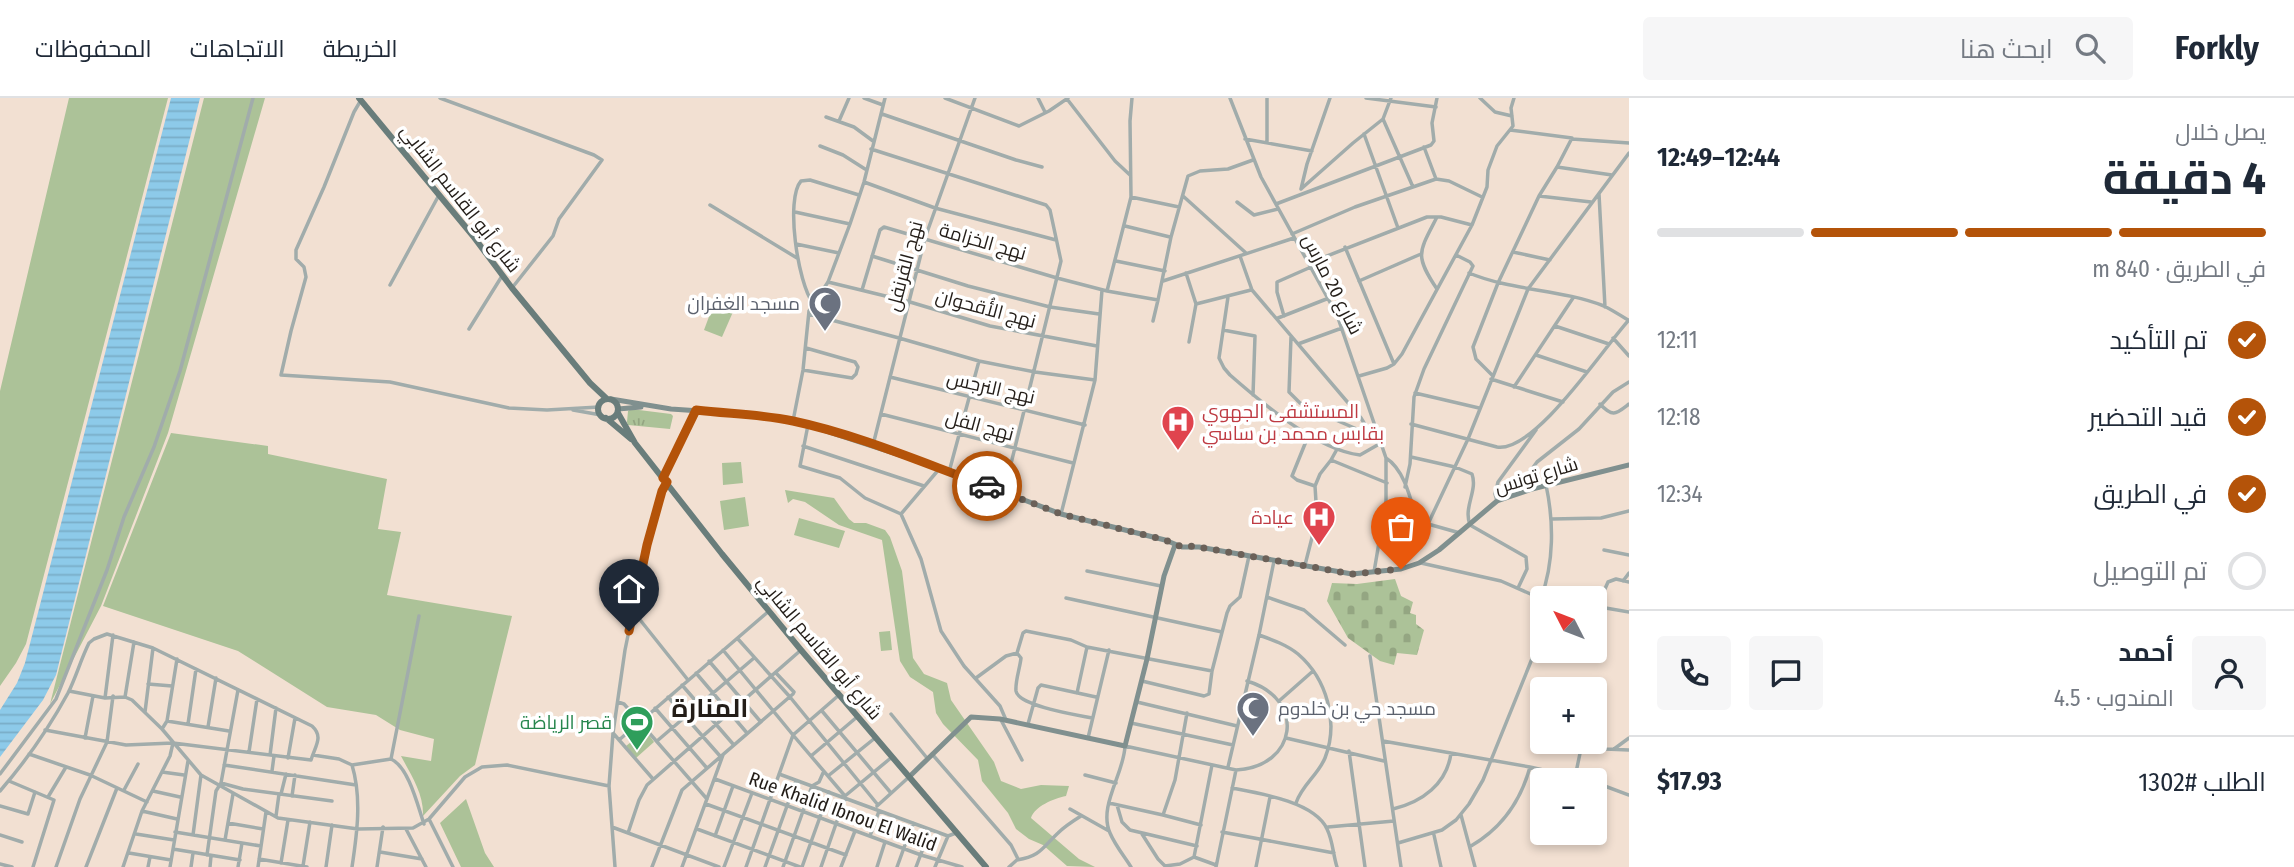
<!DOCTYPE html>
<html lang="ar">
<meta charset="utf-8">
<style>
body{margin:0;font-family:"Fira Sans Condensed",Cairo,sans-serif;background:#f6f6f7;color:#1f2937;direction:rtl;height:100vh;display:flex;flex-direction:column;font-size:26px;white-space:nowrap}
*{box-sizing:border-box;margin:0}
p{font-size:23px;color:#747a83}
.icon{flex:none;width:38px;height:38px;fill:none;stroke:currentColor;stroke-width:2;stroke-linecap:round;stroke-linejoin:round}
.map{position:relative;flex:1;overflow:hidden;direction:ltr}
.drawer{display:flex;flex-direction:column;background:#fff;width:665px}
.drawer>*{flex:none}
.needle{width:46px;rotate:312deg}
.tools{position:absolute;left:1530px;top:488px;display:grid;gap:14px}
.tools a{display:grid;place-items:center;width:77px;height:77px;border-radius:7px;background:#fff;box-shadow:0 4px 10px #0003;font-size:35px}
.pin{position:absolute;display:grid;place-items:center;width:60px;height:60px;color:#fff;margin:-72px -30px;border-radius:50% 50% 50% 0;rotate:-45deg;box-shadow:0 0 7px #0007}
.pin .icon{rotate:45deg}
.courier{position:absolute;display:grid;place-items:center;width:70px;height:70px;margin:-35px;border:5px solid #b45309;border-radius:50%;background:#fff;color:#222;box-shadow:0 2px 9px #0007}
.head em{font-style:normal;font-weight:700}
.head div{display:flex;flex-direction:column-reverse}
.head{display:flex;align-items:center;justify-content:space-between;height:119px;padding:0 28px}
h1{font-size:46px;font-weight:700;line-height:52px}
.bar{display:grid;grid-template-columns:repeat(4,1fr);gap:10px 7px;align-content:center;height:84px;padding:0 28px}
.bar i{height:9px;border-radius:5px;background:#e0e1e3}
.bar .on{background:#b45309}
.bar p{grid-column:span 4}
.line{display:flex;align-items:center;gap:18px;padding:0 28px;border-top:2px solid #e0e1e3}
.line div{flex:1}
.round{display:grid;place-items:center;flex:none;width:74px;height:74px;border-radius:7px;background:#f6f6f7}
ol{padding:0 28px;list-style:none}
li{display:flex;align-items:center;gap:21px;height:77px}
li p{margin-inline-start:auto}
li .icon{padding:7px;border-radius:50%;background:#b45309;color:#fff;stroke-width:4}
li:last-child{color:#747a83}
li i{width:38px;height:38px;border:4px solid #e0e1e3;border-radius:50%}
header{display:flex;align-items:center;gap:42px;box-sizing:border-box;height:98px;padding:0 35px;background:#fff;border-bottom:2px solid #e0e1e3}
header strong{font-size:33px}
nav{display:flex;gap:38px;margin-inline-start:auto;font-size:24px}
.search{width:490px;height:63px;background:#f6f6f7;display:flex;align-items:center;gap:18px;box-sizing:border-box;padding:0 24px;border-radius:7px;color:#747a83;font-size:26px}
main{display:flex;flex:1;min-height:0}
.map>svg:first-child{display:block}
</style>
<header>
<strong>Forkly</strong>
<div class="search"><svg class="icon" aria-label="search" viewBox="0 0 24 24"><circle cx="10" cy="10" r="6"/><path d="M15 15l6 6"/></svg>ابحث هنا</div>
<nav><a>الخريطة</a><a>الاتجاهات</a><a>المحفوظات</a></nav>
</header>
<main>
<section class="drawer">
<div class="head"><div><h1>4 دقيقة</h1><p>يصل خلال</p></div><em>12:44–12:49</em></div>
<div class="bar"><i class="on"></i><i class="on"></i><i class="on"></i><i></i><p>في الطريق · 840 m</p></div>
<ol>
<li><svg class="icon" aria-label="check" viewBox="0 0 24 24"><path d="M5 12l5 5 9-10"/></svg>تم التأكيد<p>12:11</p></li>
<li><svg class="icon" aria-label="check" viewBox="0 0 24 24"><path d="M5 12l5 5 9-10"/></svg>قيد التحضير<p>12:18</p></li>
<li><svg class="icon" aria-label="check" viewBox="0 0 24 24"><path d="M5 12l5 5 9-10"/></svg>في الطريق<p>12:34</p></li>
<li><i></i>تم التوصيل</li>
</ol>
<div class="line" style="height:126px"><a class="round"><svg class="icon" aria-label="person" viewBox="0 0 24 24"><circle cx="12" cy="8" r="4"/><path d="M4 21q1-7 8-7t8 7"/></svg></a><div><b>أحمد</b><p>المندوب · 4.5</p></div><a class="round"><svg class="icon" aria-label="chat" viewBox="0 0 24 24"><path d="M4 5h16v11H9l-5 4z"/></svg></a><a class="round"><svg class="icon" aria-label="phone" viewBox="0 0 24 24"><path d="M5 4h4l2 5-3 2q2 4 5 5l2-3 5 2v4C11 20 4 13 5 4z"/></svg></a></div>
<div class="line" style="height:91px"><div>الطلب #1302</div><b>$17.93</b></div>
</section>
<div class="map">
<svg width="1629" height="769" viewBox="0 0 1629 769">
<defs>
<pattern id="cemetery-stones" width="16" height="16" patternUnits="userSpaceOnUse" patternTransform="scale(1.75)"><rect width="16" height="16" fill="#acc298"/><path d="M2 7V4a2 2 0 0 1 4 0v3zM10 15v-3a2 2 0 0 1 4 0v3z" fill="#94a682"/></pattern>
<pattern id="park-tufts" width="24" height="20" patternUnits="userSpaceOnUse" patternTransform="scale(1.75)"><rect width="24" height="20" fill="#acc298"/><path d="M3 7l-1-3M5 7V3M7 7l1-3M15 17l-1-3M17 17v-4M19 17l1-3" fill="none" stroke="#94a682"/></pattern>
<pattern id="water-rules" width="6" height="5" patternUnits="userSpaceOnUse" patternTransform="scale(1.75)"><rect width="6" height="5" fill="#8dcae9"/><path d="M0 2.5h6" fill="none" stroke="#79adc7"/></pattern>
</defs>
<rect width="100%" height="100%" fill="#f2e0d2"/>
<path fill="#acc298" d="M69,0H168L26,546L16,565L0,588V293Z
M204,0H265L168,335L101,508L50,606Z
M716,200L736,207L722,239L704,232Z
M171,335L268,348V356L387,381L378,431L401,434L387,497L512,518L475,667L460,678L423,718C424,696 411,677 401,658L431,663L434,641L400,632L376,617L327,609L238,553L103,508Z
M741,364L743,385L723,387L722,365Z
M785,392L834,400L849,421L854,425H866L885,432L890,439L902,473L913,560L924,576L947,585L951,602L994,664L1001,683L1021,691L1041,687L1069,688L1066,698C1053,701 1035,708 1031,720L1079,761L1095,769L1067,768L1043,747L1029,741L1016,731L1008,715L982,683L978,662L943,626L936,615L933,594L910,579L900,563L882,442L839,427L805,404L793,401L788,405Z
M745,399L749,428L724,432L720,403Z
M799,420L845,433L839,450L794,437Z
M890,533L892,552L881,553L879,534Z
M649,637L654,644L636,660L626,648L636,640L641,645Z
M466,701L485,755L494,769H461L440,725Z"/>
<path fill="url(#cemetery-stones)" d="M1395,481L1401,498L1413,504L1410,515L1416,517V526L1424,532L1417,557L1397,555L1394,567L1380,563L1348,540L1327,503L1332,485L1357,486Z"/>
<path fill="url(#park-tufts)" d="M631,311L671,316L673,318L670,331L628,327L627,324L628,313Z"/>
<path fill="url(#water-rules)" d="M171,0H200L56,577L43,602L0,659V612L17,585L25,565Z"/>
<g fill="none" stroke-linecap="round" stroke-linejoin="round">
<path stroke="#a1acab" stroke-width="3.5" d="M440,0L594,57L602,62L559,121L553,138L512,190
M864,0L883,7
M945,0L1019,28L1049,13L1068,0
M1038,0L1045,14
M1230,0L1261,79L1337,217L1386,360V403L1374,474
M1366,0L1436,9
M1480,0L1495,14L1512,18
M1067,1L1115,63L1130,77
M361,2L354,14L324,89L296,152V161L304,169L306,179L291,233L281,277L390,284L509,310L547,312L599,309
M882,16L1016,62L1042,69
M826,19L854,29L873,43
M1383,21L1413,89
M839,23L849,0
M1510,32L1572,40L1557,69L1539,98
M1364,36L1398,130
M1245,41L1312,53
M1572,41L1629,45
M1267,45V0
M820,48L843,57L865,71
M1424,49L1436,81
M871,51L1046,107L1050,112L1061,163L1004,394
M1557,69L1612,77
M864,84L935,110L1056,142
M1301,91L1353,45L1383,21L1391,0
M1301,91L1307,66L1330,0
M1599,96L1605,209
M1183,98L1246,155
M1131,99L1179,109
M1237,104L1254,117L1278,111
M1276,106L1431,47L1434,43L1432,25L1437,0
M710,107L797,160
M795,114L850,126
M1437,119C1419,154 1414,157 1437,191
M1125,128L1170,139
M1292,136L1355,109L1436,81L1449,83L1482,99
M796,146L839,155
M1345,149L1394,266
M1513,154L1550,162
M872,158L968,188L1050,209L1099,216
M1240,158L1252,192L1361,320L1372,338
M1116,163L1165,173
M1309,165L1427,119H1441L1472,127
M1186,175L1196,206L1189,244
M1469,175C1512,193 1561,191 1604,208C1612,212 1620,217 1628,222
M1163,183L1294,140
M1359,183L1421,156
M828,184L910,204L990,228L1097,248
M390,187L439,97
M862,192L880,132L884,129L1057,180L1107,193L1158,202L1171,139L1188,78L1200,73L1228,71L1253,62
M1107,193L1131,99L1130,23L1132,0
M1228,199L1219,260L1224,270L1230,277C1262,305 1317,352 1360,357L1381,345
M813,205C798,186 785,101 801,83L810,82L859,97
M1196,206L1251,192
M809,216L899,240L979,263L1035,274L1095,282
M1284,218L1277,194V184L1311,169
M1278,220L1329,200
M1153,223L1158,202
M1555,228L1609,246
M469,231L502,178
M1223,232L1255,238L1253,297
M1291,239L1289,294L1300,305L1308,310L1373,338
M1613,240L1629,258
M1298,246L1342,230
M1536,257L1587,274
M803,272L852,280L856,276L858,269L855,264L806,250
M1492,277L1476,261L1473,249L1498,185L1539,98L1591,104
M1359,278L1387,270L1394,266L1402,256L1472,127L1487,89L1488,72L1497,48L1513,28L1511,10L1514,0
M890,279L1085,327
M1491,281L1563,304
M1514,289L1573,200
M1415,295L1479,310
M1600,306C1613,320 1616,316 1629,306
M573,312L601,317
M881,316L1073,365
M793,323L803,272L809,213L828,184L850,126L864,84L885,0
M1411,326L1497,349C1535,355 1604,249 1629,222
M808,327L800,368L840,380L865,400L901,416L921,461L941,533L964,568L1000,608L1006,622
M1309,336L1292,378L1297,382L1315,388
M873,347L925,140L975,0
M803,348L924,388
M1411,359L1455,369L1472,376C1478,393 1463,409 1470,427L1526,459L1527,471L1518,490
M1386,360C1405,372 1411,403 1417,423
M1331,362L1387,385
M949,374L979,263
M1405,389L1410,366L1414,299L1424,271L1473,168L1470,164L1456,157
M1513,397L1537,364L1579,331L1613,294L1629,284
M1497,403L1495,396L1498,384L1536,332
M901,416L940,370
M1061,416L1095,282L1102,192
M1384,417L1428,426L1468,341L1528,191L1629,55
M1552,421L1601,420L1629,413
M1428,426L1460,435
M1604,452L1629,457
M1421,465L1501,483L1542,501
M1305,467L1317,420L1315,388L1320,376L1331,362L1336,353
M1087,473L1161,488
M1623,483L1629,475
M1267,499L1304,512L1345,547
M1066,500L1222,534
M1541,500C1554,465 1554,424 1546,387
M1594,508L1629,514
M1597,509L1608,484L1616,481L1629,484
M633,513L688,582
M1259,537C1273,542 1287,547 1298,556C1327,581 1339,624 1325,660C1318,677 1302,687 1296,705
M738,541L790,599L878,707
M723,552L793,637L845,698
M1017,555L1023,535L1026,533L1071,542L1087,549L1212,573
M1370,558L1401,769
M709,563L760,623
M696,575L747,635
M976,580L1006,558L1017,555L1021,560C1020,570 1015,583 1016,593C1018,608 1077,617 1092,620
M1142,583L1204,598L1209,596L1212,573L1227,515L1230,508L1240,499L1249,458
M148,586L172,588
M682,587L733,646
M69,593L105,600L125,599L132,602L162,631L201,677L278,720L358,731L413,730L429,721L465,679L482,669L507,667L609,688
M1077,595L1087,549
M125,599L134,544
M668,599L720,658
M105,600L113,537
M1279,603L1313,573
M618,604L624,606L707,701
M1137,604L1237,628
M655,610L706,669
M822,613L891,695
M145,614L153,550
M1187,615L1175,682L1163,717L1201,727
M891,616L927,660
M1001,622L1022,662
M167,623L177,561
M1131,625L1233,647
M188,626L196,571
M1028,626L1038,590L1041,587L1096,599
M208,629L216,580
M162,631L167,623L229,633
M613,635L653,681
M85,640L93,598
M1088,640L1109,552
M1286,640L1384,663
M619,642L769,513
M657,643L754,560
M1383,643L1530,669L1587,682
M1614,651L1629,640
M1349,653L1365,769
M249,654L257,601
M29,656L90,677L147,704
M932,656L1011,747L1018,761L1009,769
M270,657L276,610
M313,657L339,661L352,667C362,700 357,736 352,769
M811,658L857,619
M288,660L295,620
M391,661C409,669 418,709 424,726
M224,667L356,687
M352,667L391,661L419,518
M1228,669L1259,537L1274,463
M272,673L274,658
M162,674L184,677
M0,676L56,601L107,472L124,419L154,349L180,273L253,0
M779,676L948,738L956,735
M1085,677L1116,685
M828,678L875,640
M1575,679L1582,646H1588L1605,651L1629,652
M715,681L921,757L962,769
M9,683L54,702L33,769
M1594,684L1629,697
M221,685L243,691L332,703
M1232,690C1259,695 1315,704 1327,731C1333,743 1333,757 1337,769
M124,692L138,666
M0,693C26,663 49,630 68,595C76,579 81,561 89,545L94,541L107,536L153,550L312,628C324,639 315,648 311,662L173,645L126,647L45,632
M153,693L180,699
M281,696L286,676
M292,698L295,677
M845,698L892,659
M48,699L66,669
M1109,705L1163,717
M706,706L846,757
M1117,707L1122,724L1130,732L1197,748
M0,708L28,716L35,694
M877,708L909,679
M1070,711L1109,733
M1393,711C1422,704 1447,686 1451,655
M142,713L177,721
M1461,717L1475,769
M276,718L279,696
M429,721L453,769
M228,725L263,731
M612,729L719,769
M1328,729L1394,723
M406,731L426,769
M697,731L800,769
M175,734L261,748
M1222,734L1334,755
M628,735L639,702L647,687L801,552
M136,736L174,742
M1142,736L1158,761L1165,768L1180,766L1194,759L1216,767
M0,737L22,744
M193,737L201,677
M1434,737L1441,769
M715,738L733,688
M870,738L879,713
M225,742L233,696
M1398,745L1442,732L1456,722L1469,706L1483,682L1542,536
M1471,748C1502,730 1521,702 1530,669
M173,751L240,762
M380,754L422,761
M129,755L171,762
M207,757L216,693L221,685L238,592
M1194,759L1212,667
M259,761L307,769
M1017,762C1041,758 1042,750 1058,735C1065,728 1073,723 1081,718
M281,765L288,722
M0,766L12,769
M303,768L310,724
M56,769L80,701L107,644L113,598
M86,769L117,690
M123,769L142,713L170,658L173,645
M148,769L150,759
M170,769L188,663
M191,769L193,755
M210,769L211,758
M238,769L242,745
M258,769L266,714
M326,769L332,727
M377,769L383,729
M615,769L609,688L613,635L625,552L633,513L647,447L666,386
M652,769L682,692L793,596L794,594L776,575
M682,769L723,657
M724,769L752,695
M746,769L793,637L839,597
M765,769L796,683
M783,769L812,688L819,684L823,675
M802,769L829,694
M821,769L845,700
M841,769L855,733
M877,769L885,744
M897,769L913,725
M916,769L930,732
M935,769L948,738
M1131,769C1124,758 1115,747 1110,735C1098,708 1124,676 1125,648L1236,672C1297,669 1307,601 1247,583
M1216,769L1236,672
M1256,769L1270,699"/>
<path stroke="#80908f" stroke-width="5" d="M611,301L671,311L759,317L808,327L940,370L1061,416L1165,442L1182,449H1199L1352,476L1401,471L1419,465L1439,452L1497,403L1532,391L1629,367
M618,311L641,309
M663,380L696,312
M909,679L971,619L1000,621L1125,648L1147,561L1164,478L1175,447"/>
<path stroke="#697d7b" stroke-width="6" d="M359,0L473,138L512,190L590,285L607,301
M598 311a10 10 0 1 1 20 0a10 10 0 1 1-20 0Z
M618,315L635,345L722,456L801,552L986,769
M606,320L631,341"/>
</g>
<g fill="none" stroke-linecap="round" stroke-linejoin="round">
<path stroke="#6b6159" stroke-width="7" stroke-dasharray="0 12.6" d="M987,388L1061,416L1165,442L1182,449L1193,448L1352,476L1401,471"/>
<path stroke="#b45309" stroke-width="9" d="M629,533L647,447L662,393L667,384L663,380L696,312C729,316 761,316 793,323C859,337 923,365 987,388"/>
</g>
<defs>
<symbol id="mosque-pin" viewBox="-11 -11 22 30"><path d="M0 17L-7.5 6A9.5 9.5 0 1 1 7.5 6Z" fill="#6b7280" stroke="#fff"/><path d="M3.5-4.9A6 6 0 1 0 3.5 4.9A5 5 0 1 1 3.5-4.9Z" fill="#fff"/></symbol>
<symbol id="hospital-pin" viewBox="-11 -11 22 30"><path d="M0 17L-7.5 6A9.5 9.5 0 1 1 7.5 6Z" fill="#e0444e" stroke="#fff"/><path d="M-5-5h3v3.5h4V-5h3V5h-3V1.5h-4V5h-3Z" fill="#fff"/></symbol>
<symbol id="stadium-pin" viewBox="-11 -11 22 30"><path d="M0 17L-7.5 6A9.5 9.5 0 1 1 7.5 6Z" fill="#2e9e5b" stroke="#fff"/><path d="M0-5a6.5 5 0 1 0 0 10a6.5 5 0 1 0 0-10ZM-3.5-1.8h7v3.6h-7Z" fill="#fff"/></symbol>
</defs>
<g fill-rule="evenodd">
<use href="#mosque-pin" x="806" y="186" width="38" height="52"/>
<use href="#hospital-pin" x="1159" y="305" width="38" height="52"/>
<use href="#hospital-pin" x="1300" y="400" width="38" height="52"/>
<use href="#mosque-pin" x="1234" y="591" width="38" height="52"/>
<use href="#stadium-pin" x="618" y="605" width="38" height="52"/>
</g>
<g text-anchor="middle" stroke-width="7" stroke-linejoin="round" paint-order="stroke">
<g font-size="19" fill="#231d18" stroke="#fff">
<text transform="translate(461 100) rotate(52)" y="7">شارع أبو القاسم الشابي</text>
<text transform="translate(983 143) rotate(16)" y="7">نهج الخزامة</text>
<text transform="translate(904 168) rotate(-75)" y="7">نهج القرنفل</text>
<text transform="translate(1333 186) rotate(63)" y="7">شارع 20 مارس</text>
<text transform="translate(986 210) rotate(15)" y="7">نهج الأُقحوان</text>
<text transform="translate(991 289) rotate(13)" y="7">نهج النرجس</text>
<text transform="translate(980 327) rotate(15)" y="7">نهج الفل</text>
<text transform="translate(1536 377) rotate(-17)" y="7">شارع تونس</text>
<text transform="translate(820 549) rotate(50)" y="7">شارع أبو القاسم الشابي</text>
<text transform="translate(843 713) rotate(20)" y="7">Rue Khalid Ibnou El Walid</text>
</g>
<g font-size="19" fill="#5b616d" stroke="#fff" text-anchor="end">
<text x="800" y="212">مسجد الغفران</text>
<text x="1278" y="617" text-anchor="start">مسجد حي بن خلدوم</text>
</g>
<g font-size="19" fill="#be3a42" stroke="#fff" text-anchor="start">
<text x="1202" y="320">المستشفى الجهوي<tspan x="1202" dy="22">بقابس محمد بن ساسي</tspan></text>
<text x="1294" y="426" text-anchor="end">عيادة</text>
</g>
<g font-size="19" fill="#27864d" stroke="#fff" text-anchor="end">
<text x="612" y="631">قصر الرياضة</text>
</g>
<g font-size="26" font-weight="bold" fill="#231d18" stroke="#fff">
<text x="710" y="619">المنارة</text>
</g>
</g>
</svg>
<div class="tools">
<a><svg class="needle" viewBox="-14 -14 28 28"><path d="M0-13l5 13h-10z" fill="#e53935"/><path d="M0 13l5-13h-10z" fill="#747a83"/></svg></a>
<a>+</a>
<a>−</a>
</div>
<div class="pin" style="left:1401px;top:471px;background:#ea580c"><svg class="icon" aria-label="bag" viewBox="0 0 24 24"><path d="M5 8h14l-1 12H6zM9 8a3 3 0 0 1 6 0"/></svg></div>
<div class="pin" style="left:629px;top:533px;background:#1f2937"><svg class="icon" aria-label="home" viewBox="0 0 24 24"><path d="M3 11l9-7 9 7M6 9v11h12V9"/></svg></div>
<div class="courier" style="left:987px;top:388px"><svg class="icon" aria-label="car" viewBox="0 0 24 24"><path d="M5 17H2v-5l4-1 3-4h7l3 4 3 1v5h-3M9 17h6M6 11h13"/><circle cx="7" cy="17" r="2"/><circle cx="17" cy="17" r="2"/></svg></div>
</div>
</main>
